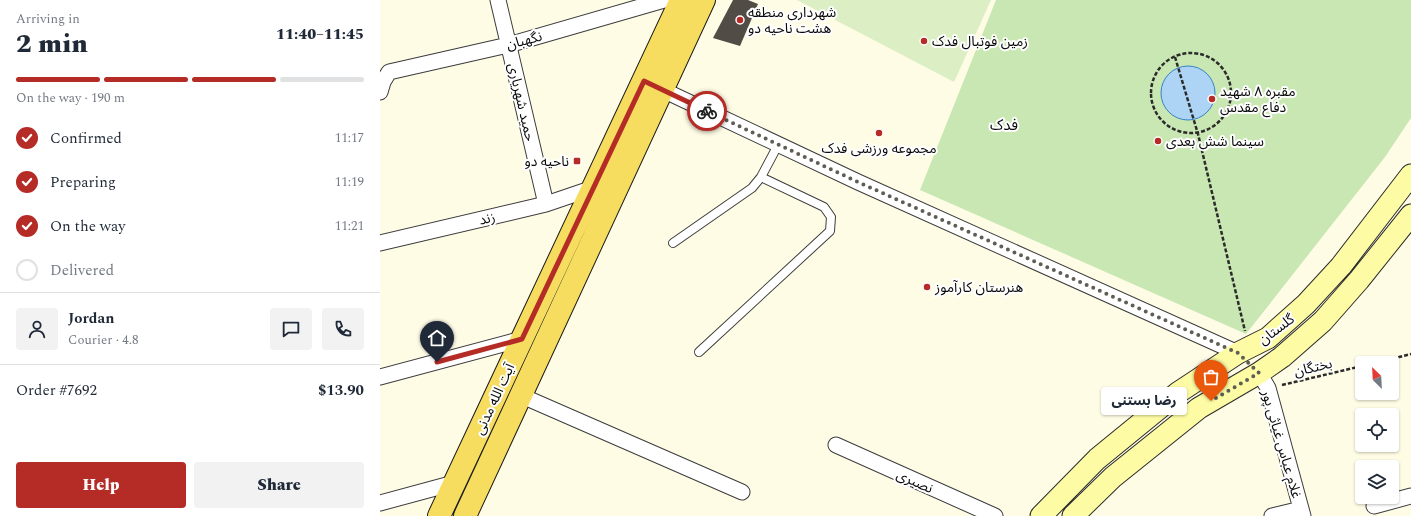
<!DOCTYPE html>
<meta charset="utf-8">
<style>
body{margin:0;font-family:Spectral,"Noto Sans Arabic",serif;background:#f2f2f3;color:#1f2937;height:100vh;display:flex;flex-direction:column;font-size:15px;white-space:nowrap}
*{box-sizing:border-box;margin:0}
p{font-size:13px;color:#747a83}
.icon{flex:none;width:22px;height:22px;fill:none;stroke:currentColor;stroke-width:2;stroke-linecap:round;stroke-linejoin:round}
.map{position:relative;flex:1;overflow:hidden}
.details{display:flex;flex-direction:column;background:#fff;width:380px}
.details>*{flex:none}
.needle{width:26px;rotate:336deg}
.buttons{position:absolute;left:975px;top:356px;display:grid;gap:8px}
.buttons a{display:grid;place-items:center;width:44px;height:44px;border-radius:4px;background:#fff;box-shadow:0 1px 3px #0004;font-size:20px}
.pin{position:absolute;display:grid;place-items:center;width:34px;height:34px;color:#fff;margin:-41px -17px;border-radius:50% 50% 50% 0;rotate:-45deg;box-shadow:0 0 4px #0007}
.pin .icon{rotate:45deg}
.courier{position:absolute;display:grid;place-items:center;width:40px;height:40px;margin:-20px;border:3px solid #b52b26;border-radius:50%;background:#fff;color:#222;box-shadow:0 1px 5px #0007}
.bubble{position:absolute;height:28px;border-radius:4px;background:#fff;box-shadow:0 1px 3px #0004;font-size:13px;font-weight:800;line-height:28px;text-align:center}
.headline em{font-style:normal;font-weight:800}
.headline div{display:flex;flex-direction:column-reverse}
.headline{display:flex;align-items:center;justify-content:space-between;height:68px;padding:0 16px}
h1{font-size:26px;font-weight:800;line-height:30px}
.bar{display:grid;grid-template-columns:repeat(4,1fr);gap:6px 4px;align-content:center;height:48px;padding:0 16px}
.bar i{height:5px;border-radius:3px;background:#e0e1e3}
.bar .current{background:#b52b26}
.bar p{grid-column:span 4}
.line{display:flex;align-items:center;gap:10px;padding:0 16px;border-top:1px solid #e0e1e3}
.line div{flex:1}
.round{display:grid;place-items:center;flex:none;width:42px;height:42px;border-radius:4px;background:#f2f2f3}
ol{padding:0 16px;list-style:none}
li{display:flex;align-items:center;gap:12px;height:44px}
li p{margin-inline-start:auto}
li .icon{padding:4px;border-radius:50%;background:#b52b26;color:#fff;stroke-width:4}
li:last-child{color:#747a83}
li i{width:22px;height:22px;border:2px solid #e0e1e3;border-radius:50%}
.cta{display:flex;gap:8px;margin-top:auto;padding:8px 16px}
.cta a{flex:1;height:46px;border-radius:4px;background:#b52b26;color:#fff;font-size:16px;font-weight:800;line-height:46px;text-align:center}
.cta a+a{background:#f2f2f3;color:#1f2937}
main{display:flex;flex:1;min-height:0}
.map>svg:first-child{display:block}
</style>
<main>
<section class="details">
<div class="headline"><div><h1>2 min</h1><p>Arriving in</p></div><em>11:40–11:45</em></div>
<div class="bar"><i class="current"></i><i class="current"></i><i class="current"></i><i></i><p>On the way · 190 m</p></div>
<ol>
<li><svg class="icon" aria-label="check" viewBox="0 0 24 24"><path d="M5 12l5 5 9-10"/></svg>Confirmed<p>11:17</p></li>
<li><svg class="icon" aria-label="check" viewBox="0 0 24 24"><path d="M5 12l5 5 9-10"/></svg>Preparing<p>11:19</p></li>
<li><svg class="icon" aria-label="check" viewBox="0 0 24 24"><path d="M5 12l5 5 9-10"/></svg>On the way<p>11:21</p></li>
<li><i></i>Delivered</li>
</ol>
<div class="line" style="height:72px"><a class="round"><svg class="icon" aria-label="person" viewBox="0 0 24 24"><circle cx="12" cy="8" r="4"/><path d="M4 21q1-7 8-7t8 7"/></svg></a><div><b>Jordan</b><p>Courier · 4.8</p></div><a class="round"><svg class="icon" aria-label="chat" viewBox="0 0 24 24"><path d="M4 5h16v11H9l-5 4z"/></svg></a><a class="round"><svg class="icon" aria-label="phone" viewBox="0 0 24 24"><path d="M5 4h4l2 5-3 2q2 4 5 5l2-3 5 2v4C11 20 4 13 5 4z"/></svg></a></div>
<div class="line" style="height:52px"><div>Order #7692</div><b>$13.90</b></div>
<div class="cta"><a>Help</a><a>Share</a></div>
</section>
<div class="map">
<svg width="1031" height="516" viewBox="0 0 1031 516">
<rect width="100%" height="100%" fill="#fffce6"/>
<path fill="#c9e7b2" d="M616,0H1031V118L1005,157L866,334L540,190Z"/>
<path fill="#dceec4" d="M417,0H611L574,82Z"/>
<path fill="#add4f4" stroke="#3683c9" d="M781 93a27 27 0 1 1 54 0a27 27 0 1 1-54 0Z"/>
<path fill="#524c46" d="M353,0H368L378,4L360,46L333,38Z"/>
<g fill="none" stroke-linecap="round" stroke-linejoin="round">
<defs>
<path id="service" d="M293,243L372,188L381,177L398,145
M319,352L450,231L451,217L444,207L381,177"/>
<path id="minor" d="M118,0L166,204
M283,90L478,182L858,353
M0,92L3,82L9,72L128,45L284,0
M0,243L166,204L213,188
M879,373L888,388L923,516
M0,377L142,339
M142,396L362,492
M456,445L615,516
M0,503L74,483
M994,506L1031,496
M892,516L921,509"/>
<path id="secondary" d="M661,516L717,459L799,392L858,353L888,338L926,304L961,266L1031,175
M693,516L733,477L819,408L879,373L902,357L943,321L979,280L1031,215"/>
<path id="primary" d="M59,516L301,0
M85,516L324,0"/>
</defs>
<use href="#service" stroke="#3c3c3c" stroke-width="10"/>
<use href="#minor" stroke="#3c3c3c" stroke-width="17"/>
<use href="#secondary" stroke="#2b2b2b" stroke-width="23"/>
<use href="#primary" stroke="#1a1a1a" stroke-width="24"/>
<path stroke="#2b2b2b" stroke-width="2.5" stroke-dasharray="4 2" stroke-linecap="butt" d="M771 93a40 40 0 1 1 80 0a40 40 0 1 1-80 0Z
M795,57L818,134L865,331
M995,363L1031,354
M902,385L982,366"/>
<use href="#service" stroke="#fff" stroke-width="8"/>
<use href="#minor" stroke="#fff" stroke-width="15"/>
<use href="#secondary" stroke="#fdfba3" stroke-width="21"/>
<use href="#primary" stroke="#f6dd5f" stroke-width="22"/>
</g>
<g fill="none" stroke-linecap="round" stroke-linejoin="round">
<path stroke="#5f5e56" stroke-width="4" stroke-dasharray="0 7.2" d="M327,111L478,182L858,353L879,373L831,401"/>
<path stroke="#b52b26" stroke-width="5" d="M57,362L142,339L264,81L327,111"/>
</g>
<g fill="#b52b26" stroke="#fff" stroke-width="1.5">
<circle cx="360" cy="20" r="4"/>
<circle cx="544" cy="41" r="4"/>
<circle cx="832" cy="99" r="4"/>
<circle cx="499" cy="133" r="4"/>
<circle cx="778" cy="141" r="4"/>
<rect x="193" y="157" width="8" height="8" rx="2"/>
<circle cx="547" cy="287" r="4"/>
</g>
<g text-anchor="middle" stroke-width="4" stroke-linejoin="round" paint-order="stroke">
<g font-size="14" fill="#090909" stroke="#fff" text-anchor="start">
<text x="368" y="17">شهرداری منطقه<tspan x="368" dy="16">هشت ناحیه دو</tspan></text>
<text x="552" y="46">زمین فوتبال فدک</text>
<text x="840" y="96">مقبره ۸ شهید<tspan x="840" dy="16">دفاع مقدس</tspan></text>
<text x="786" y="146">سینما شش بعدی</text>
<text x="499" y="153" text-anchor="middle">مجموعه ورزشی فدک</text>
<text x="189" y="166" text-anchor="end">ناحیه دو</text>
<text x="555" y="292">هنرستان کارآموز</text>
</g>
<g font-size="14" fill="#090909" stroke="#fff">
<text transform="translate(144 40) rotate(-15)" y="5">نگهبان</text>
<text transform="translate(142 102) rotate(77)" y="5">حمید شهریاری</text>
<text transform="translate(107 218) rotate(-13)" y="5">زند</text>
<text transform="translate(896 329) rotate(-37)" y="5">گلستان</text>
<text transform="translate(933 367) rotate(-13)" y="5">بختگان</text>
<text transform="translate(114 399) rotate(-65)" y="5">آیت الله مدنی</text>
<text transform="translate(902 444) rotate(74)" y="5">غلام عباس غیاثی ‌پور</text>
<text transform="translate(535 481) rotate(24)" y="5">نصیری</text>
</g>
<g font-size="15" fill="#090909" stroke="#fff">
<text x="624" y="130">فدک</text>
</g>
</g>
</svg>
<div class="buttons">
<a><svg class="needle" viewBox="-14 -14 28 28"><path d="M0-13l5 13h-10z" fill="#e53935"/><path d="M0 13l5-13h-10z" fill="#747a83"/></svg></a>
<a><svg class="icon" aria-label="locate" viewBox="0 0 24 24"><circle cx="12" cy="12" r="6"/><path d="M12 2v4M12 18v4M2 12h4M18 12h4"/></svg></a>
<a><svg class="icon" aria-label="layers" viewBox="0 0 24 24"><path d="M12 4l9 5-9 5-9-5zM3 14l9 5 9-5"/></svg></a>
</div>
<div class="pin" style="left:831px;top:401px;background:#ea580c"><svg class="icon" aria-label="bag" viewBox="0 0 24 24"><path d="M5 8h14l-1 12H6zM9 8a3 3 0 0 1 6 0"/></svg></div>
<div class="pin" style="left:57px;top:362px;background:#1f2937"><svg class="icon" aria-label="home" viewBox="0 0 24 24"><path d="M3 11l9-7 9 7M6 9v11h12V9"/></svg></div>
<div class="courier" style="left:327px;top:111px"><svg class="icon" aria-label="bike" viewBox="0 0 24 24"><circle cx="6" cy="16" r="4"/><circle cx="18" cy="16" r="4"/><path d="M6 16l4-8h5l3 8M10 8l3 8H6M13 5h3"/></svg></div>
<div class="bubble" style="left:721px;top:387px;width:86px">رضا بستنی</div>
</div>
</main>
